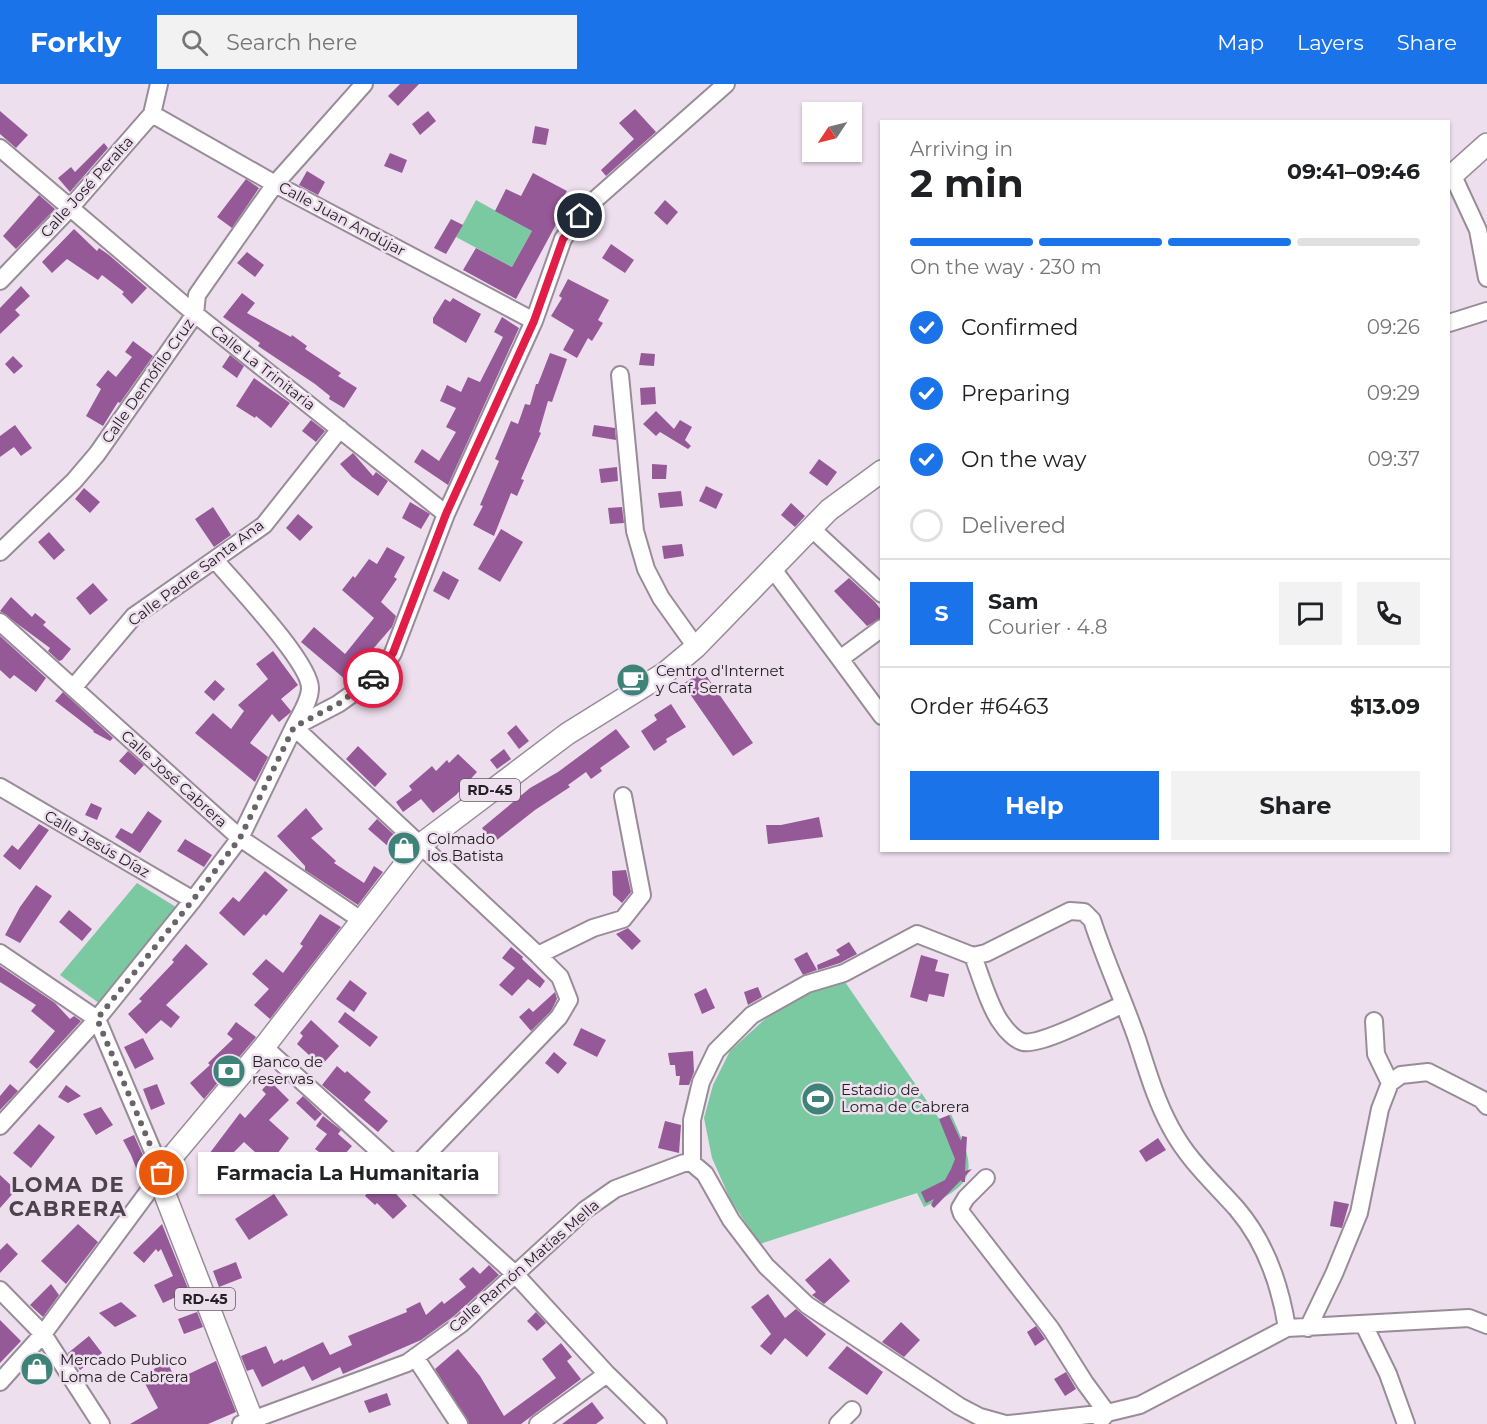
<!DOCTYPE html>
<meta charset="utf-8">
<style>
body{margin:0;font-family:Montserrat,sans-serif;background:#f2f2f2;color:#202124;height:100vh;display:flex;flex-direction:column;font-size:22px;white-space:nowrap}
*{box-sizing:border-box;margin:0}
p{font-size:20px;color:#757577}
.icon{flex:none;width:33px;height:33px;fill:none;stroke:currentColor;stroke-width:2;stroke-linecap:round;stroke-linejoin:round}
.map{position:relative;flex:1;overflow:hidden}
.details{position:absolute;left:880px;top:36px;width:570px;height:732px;display:flex;flex-direction:column;background:#fff;border-radius:0px;box-shadow:0 2px 4px #0004}
.details>*{flex:none}
.needle{width:39px;rotate:235deg}
.controls{position:absolute;left:802px;top:18px;display:grid;gap:12px}
.controls a{display:grid;place-items:center;width:60px;height:60px;border-radius:0px;background:#fff;box-shadow:0 2px 4px #0004;font-size:30px}
.pin{position:absolute;display:grid;place-items:center;width:51px;height:51px;color:#fff;margin:-26px;border:3px solid #fff;border-radius:50%;box-shadow:0 2px 6px #0007}
.courier{position:absolute;display:grid;place-items:center;width:60px;height:60px;margin:-30px;border:4px solid #e11d48;border-radius:50%;background:#fff;color:#222;box-shadow:0 2px 8px #0007}
.bubble{position:absolute;height:42px;border-radius:0px;background:#fff;box-shadow:0 2px 4px #0004;font-size:20px;font-weight:700;line-height:42px;text-align:center}
.headline em{font-style:normal;font-weight:700}
.headline div{display:flex;flex-direction:column-reverse}
.headline{display:flex;align-items:center;justify-content:space-between;height:102px;padding:0 30px}
h1{font-size:39px;font-weight:700;line-height:45px}
.bar{display:grid;grid-template-columns:repeat(4,1fr);gap:9px 6px;align-content:center;height:72px;padding:0 30px}
.bar i{height:8px;border-radius:4px;background:#e0e0e0}
.bar .active{background:#1a73e8}
.bar p{grid-column:span 4}
.line{display:flex;align-items:center;gap:15px;padding:0 30px;border-top:2px solid #e0e0e0}
.line div{flex:1}
.round{display:grid;place-items:center;flex:none;width:63px;height:63px;border-radius:0px;background:#f2f2f2}
ol{padding:0 30px;list-style:none}
li{display:flex;align-items:center;gap:18px;height:66px}
li p{margin-inline-start:auto}
li .icon{padding:6px;border-radius:50%;background:#1a73e8;color:#fff;stroke-width:4}
li:last-child{color:#757577}
li i{width:33px;height:33px;border:3px solid #e0e0e0;border-radius:50%}
.action{display:flex;gap:12px;margin-top:auto;padding:12px 30px}
.action a{flex:1;height:69px;border-radius:0px;background:#1a73e8;color:#fff;font-size:24px;font-weight:700;line-height:69px;text-align:center}
.action a+a{background:#f2f2f2;color:#202124}
header{display:flex;align-items:center;gap:36px;box-sizing:border-box;height:84px;padding:0 30px;background:#1a73e8;color:#fff}
header strong{font-size:28px}
nav{display:flex;gap:33px;margin-inline-start:auto;font-size:21px}
.search{width:420px;height:54px;background:#f2f2f2;display:flex;align-items:center;gap:15px;box-sizing:border-box;padding:0 21px;border-radius:0px;color:#757577;font-size:22px}
.map>svg:first-child{display:block}
</style>
<header>
<strong>Forkly</strong>
<div class="search"><svg class="icon" aria-label="search" viewBox="0 0 24 24"><circle cx="10" cy="10" r="6"/><path d="M15 15l6 6"/></svg>Search here</div>
<nav><a>Map</a><a>Layers</a><a>Share</a></nav>
</header>
<div class="map">
<svg width="1487" height="1340" viewBox="0 0 1487 1340">
<rect width="100%" height="100%" fill="#eedfee"/>
<path fill="#7ac9a0" d="M476,116L532,147L512,183L456,153Z
M137,799L176,823L99,919L60,891Z
M845,898L940,1036L951,1030C974,1082 983,1098 924,1123L917,1109L760,1160L731,1117L712,1074L704,1034L713,1001L730,967L764,936L802,911Z"/>
<path fill="#955998" d="M400,0H419L398,22L388,12Z
M635,25L656,48L606,92L601,86L634,55L619,39Z
M0,27L28,51L16,64L0,50Z
M428,27L436,37L420,51L412,40Z
M535,42L549,45L546,61L532,59Z
M104,59L108,64L70,108L58,94L71,83L75,88Z
M390,69L407,76L402,89L384,82Z
M307,87L325,98L318,111L299,101Z
M533,89L567,107L554,130L560,133L516,215L463,186L476,164L512,183L532,147L495,127L506,105L521,112Z
M246,95L259,104L232,144L217,133Z
M39,111L55,125L16,165L3,152Z
M665,116L678,128L667,141L654,129Z
M451,135L463,141L446,170L434,164Z
M74,145L97,167L99,164L109,171L147,204L132,220L122,210L124,208L102,191L98,196L67,175L52,189L42,178Z
M611,160L634,176L625,189L602,174Z
M247,168L264,181L255,193L237,179Z
M568,195L609,216L598,236L603,239L592,257L588,254L577,274L563,266L574,246L551,232L562,214L559,212Z
M21,202L30,212L15,226L20,231L0,250V224Z
M242,209L255,219L247,229L291,253L292,251L307,262L305,265L341,289L338,292L357,304L344,324L329,315L330,312L315,300L258,262L260,259L223,233Z
M453,214L481,230L466,259L433,239V234L445,215L450,218Z
M502,233L519,244L448,401L414,378L422,365L439,377L456,348L446,343L456,324L440,317L447,301L461,308L468,293L480,298L503,253L494,248Z
M133,257L153,272L120,319L118,318L103,342L86,332L101,305L96,301L108,286L116,293L132,273L125,268Z
M550,269L567,275L552,318L548,317L539,348L541,349L521,395L524,396L517,412L511,409L494,452L473,441L483,422L480,421L499,377L495,375L511,337L518,340L525,320L530,321L536,300H538Z
M641,269L655,270L654,282L639,281Z
M230,271L244,282L237,294L222,283Z
M13,272L23,282L14,290L5,280Z
M254,294L290,319L271,344L256,332L255,334L236,322Z
M655,303L656,320L641,321L640,304Z
M656,327L674,345L680,336L692,343L685,356L691,362L688,365L660,348L656,352L643,340Z
M311,336L325,347L316,358L302,347Z
M15,341L32,364L21,372L14,363L0,373V352Z
M594,341L615,344L616,356L592,352Z
M353,369L373,392L376,388L388,397L378,412L352,393L340,380Z
M819,375L837,388L827,402L809,389Z
M652,380L667,381L666,395H652Z
M617,383L618,397L601,399L599,385Z
M706,402L723,410L716,425L699,417Z
M84,404L100,418L90,429L75,415Z
M681,407L683,422L660,424L658,409Z
M410,418L430,430L421,445L402,434Z
M791,419L805,432L795,443L781,431Z
M213,423L231,451L214,463L195,435Z
M622,423L624,439L610,440L608,424Z
M298,430L313,443L300,457L286,444Z
M501,445L523,458L500,498L478,485Z
M49,448L65,466L54,476L38,458Z
M682,460L684,472L664,475L662,462Z
M387,463L405,473L394,493L397,495L381,518L396,532L392,543L346,596L301,558L314,543L345,570L374,534L342,506L353,492L355,494L369,475L377,480Z
M443,487L459,496L449,516L433,507Z
M849,494L875,518L882,527V534L867,542L834,507Z
M93,499L108,516L90,531L76,514Z
M11,513L32,533L35,529L46,538L43,541L71,565L62,576L59,577L48,567L50,564L0,527Z
M0,552L46,594L36,608L14,591L10,595L0,586Z
M273,567L298,601L281,615L291,627L290,629L279,638L272,630L250,659L268,673L255,698L195,649L213,629L231,645L244,627L238,621L268,595L256,580Z
M703,587L753,659L733,672L683,600Z
M215,596L225,605L214,617L204,608Z
M63,608L113,654L110,657L93,648L94,647L55,617Z
M671,620L686,643L666,655L667,658L654,667L641,647L657,636L654,631Z
M516,641L529,657L519,665L507,649Z
M616,645L630,663L600,684L602,687L591,695L586,688L568,701L570,703L535,726L493,759L482,744L530,704L558,688Z
M358,662L387,690L375,703L346,675Z
M504,665L511,675L497,685L490,676Z
M128,667L144,681L135,691L119,677Z
M458,670L477,688L456,711L433,729L421,715L403,728L396,718L412,706L409,702L432,682L436,687L447,676L449,679Z
M91,719L102,724L97,736L85,731Z
M306,724L323,745L311,754L336,777L334,779L364,799L374,782L383,788L358,821L305,786V782L277,752Z
M148,727L162,737L140,769L115,753L121,744L132,750Z
M819,733L823,753L768,760L766,741H781Z
M377,735L404,760L397,770L368,745Z
M39,740L49,746L20,786L3,772L12,761L18,766Z
M185,755L212,771L204,783L177,767Z
M626,786L631,808L622,819L613,811L612,787Z
M265,787L288,806L266,832L264,830L244,852L219,829L233,813L239,818Z
M36,801L52,812L20,859L5,851L20,823Z
M69,826L92,845L82,857L59,838Z
M320,830L341,843L270,935L254,921L269,905L252,890L266,875L283,889L303,862L300,860Z
M628,844L641,857L632,866L616,850Z
M849,858L857,870L840,879L818,886L817,881L840,871L836,866Z
M186,860L208,880L166,921L180,933L171,944L161,936L146,950L128,930L142,917L139,915L174,878L172,876Z
M511,863L523,873L522,875L545,897L540,904L528,895L512,912L499,901L515,884L502,874Z
M807,868L817,886L803,891L794,875Z
M921,871L938,876L935,887L949,890L944,913L929,910L927,918L910,913Z
M0,882L55,919L70,935L74,932L81,937L37,985L29,978L55,947L31,927L36,921L0,898Z
M350,896L367,909L354,928L336,915Z
M758,903L762,913L748,921L744,908Z
M706,904L715,924L702,930L694,910Z
M555,908L557,915L551,927L531,947L519,933L529,924L533,928Z
M345,928L378,953L370,963L338,938Z
M311,936L339,962L321,982L297,960L303,952L300,949Z
M236,938L256,953L204,1015L190,999L210,981L208,979L233,955L227,950Z
M581,944L606,956L597,973L573,961Z
M143,954L154,975L135,985L124,963Z
M693,967L694,988L689,1001H679L680,992H676L675,981H670L668,969Z
M554,968L567,979L558,990L545,979Z
M337,982L345,989L347,987L371,1008L364,1016L388,1037L378,1048L322,1001Z
M270,997L289,1016L269,1036L289,1054L269,1081L244,1058L228,1074L236,1082L223,1096L203,1078L240,1029L245,1034L266,1010L262,1006Z
M10,1000L18,1007L0,1026V1012Z
M157,1000L165,1020L151,1026L143,1005Z
M66,1001L81,1012L68,1019L58,1013Z
M303,1012L322,1030L315,1037L296,1019Z
M101,1023L113,1041L96,1051L83,1030Z
M949,1031L961,1057L962,1052L967,1053L965,1087L972,1085L965,1092V1098H962L961,1096L934,1124L931,1121L934,1115L926,1119L921,1108L945,1096L951,1085L955,1075L939,1035Z
M323,1032L341,1046L338,1050L352,1062L344,1071L376,1098L380,1094L390,1103L407,1122L393,1135L377,1119L375,1121L365,1112L368,1108L338,1083L331,1092L316,1079L323,1071L315,1065L327,1050L316,1042Z
M665,1037L681,1041L679,1069L658,1064Z
M39,1040L55,1053L31,1084L13,1069Z
M134,1051L150,1087L142,1099L131,1071L123,1056Z
M1158,1054L1166,1066L1146,1078L1139,1067Z
M442,1083L453,1093L444,1102L434,1093Z
M0,1091L16,1106L0,1124Z
M274,1110L288,1131L249,1156L235,1135Z
M1334,1117L1349,1120L1342,1144L1330,1142Z
M78,1140L98,1158L66,1200L41,1177Z
M162,1140L189,1207L163,1219L154,1201L173,1192L161,1165L158,1168L156,1165L144,1179L133,1169Z
M7,1159L18,1170L0,1189V1166Z
M830,1174L850,1197L824,1220L812,1211L816,1208L805,1196Z
M236,1178L242,1194L219,1203L213,1187Z
M489,1181L499,1191L454,1232L421,1256L343,1290L340,1283L312,1297L304,1282L262,1303L253,1285L247,1287L241,1272L266,1262L274,1280L282,1275L283,1277L323,1258L330,1271L352,1261L348,1252L407,1228L406,1225L420,1218L426,1231L442,1217L444,1220L466,1203L459,1195L473,1183L480,1190Z
M51,1200L59,1211L43,1233L30,1221Z
M768,1210L785,1234L796,1225L826,1250L807,1273L785,1254L771,1271L760,1262L771,1250L751,1223Z
M121,1218L137,1232L115,1243L99,1229Z
M197,1228L203,1243L184,1250L178,1235Z
M536,1228L546,1239L537,1247L527,1237Z
M0,1236L21,1257L0,1279Z
M901,1238L920,1256L904,1273L882,1258Z
M1036,1242L1045,1255L1035,1262L1027,1248Z
M89,1252L102,1269L80,1286L68,1269Z
M561,1259L572,1273L567,1277L581,1295L521,1340H469L435,1285L458,1265L480,1292L504,1332L556,1294L542,1275Z
M847,1262L883,1288L867,1311L828,1284Z
M216,1277L236,1328L208,1340H130L158,1324L141,1292L167,1278L176,1296Z
M1066,1288L1076,1305L1065,1312L1054,1295Z
M387,1309L391,1321L369,1329L364,1317Z
M592,1318L604,1334L596,1340H562Z"/>
<g fill="none" stroke-linecap="round" stroke-linejoin="round">
<defs>
<path id="minor" d="M152,30L275,100L534,237
M0,64L195,230L446,430
M1453,92L1478,146L1487,194
M0,197L70,124L152,30L159,0
M1449,239L1487,227
M620,291L635,447L646,485L661,514L696,563
M811,444L882,510
M0,468L74,397L97,370L195,230L197,211L206,198L275,100L364,0
M216,477C235,500 310,578 310,604C310,617 300,631 294,643L538,871L560,893L569,916L559,933L406,1092
M772,484L840,575
M0,538L240,754L361,836
M882,544L840,575L882,632
M73,604L134,532L264,441L340,345
M0,703L193,816
M0,869L97,935L162,1089L43,1250L0,1298
M538,871L593,844L623,835L642,811L623,712
M973,872C980,890 990,925 1002,940C1006,946 1015,956 1023,958C1041,962 1103,929 1122,921
M1374,937L1376,970L1390,999
M264,963L515,1190L607,1290L658,1340
M0,1042L97,935L193,816L240,754L294,643L338,620L362,603L381,587L393,569L446,430L534,237L563,155L580,132L597,114L726,0
M692,1079V1036L701,998L716,967L752,931L807,900L844,889L917,850L973,872L986,869L1070,827L1084,828L1092,836C1105,876 1123,915 1137,955C1147,985 1155,1015 1171,1044C1188,1076 1213,1098 1237,1125C1266,1159 1280,1200 1287,1244
M986,1094L966,1114L960,1124L962,1130L1051,1245L1085,1299L1107,1329L1101,1336
M0,1206L43,1250L101,1340
M1364,1241L1388,1290L1406,1340
M1308,1244L1334,1190L1359,1129L1380,1025L1390,999L1401,991L1428,988L1481,1015L1487,1022
M415,1273L459,1340
M241,1340L407,1279L461,1240L585,1126L615,1105L684,1079H692L705,1090L731,1136L766,1182L807,1221L959,1322L980,1333L1005,1340
M538,1340L607,1290
M838,1340L852,1326
M1009,1340L1107,1329L1140,1321L1287,1244L1469,1234L1487,1241"/>
<path id="major" d="M1449,94L1487,60
M254,1340L164,1108L162,1089L171,1074L264,963L420,761L567,650L665,589L696,563L829,426L882,387"/>
</defs>
<use href="#minor" stroke="#998c99" stroke-width="20"/>
<use href="#major" stroke="#998c99" stroke-width="24"/>
<use href="#minor" stroke="#fff" stroke-width="16"/>
<use href="#major" stroke="#fff" stroke-width="21"/>
</g>
<g fill="none" stroke-linecap="round" stroke-linejoin="round">
<path stroke="#6b636b" stroke-width="6" stroke-dasharray="0 10.8" d="M162,1089L97,935L193,816L240,754L294,643L338,620L373,594"/>
<path stroke="#e11d48" stroke-width="8" d="M373,594L393,569L446,430L534,237L563,155L580,132"/>
</g>
<defs>
<symbol id="cafe-disc" viewBox="-11 -11 22 22"><circle r="9.5" fill="#3e8378" stroke="#eedfee"/><path d="M-5.5-4.5H6V0H3Q3 3.5 0 3.5H-2.5Q-5.5 3.5-5.5 0ZM3-3.2v2h1.7v-2ZM-6 4.5H4V6H-6Z" fill="#fff"/></symbol>
<symbol id="shop-disc" viewBox="-11 -11 22 22"><circle r="9.5" fill="#3e8378" stroke="#eedfee"/><path d="M-5-2.5h2.3a2.7 3.5 0 0 1 5.4 0H5L5.5 6h-11ZM-1.5-2.5h3a1.5 2.3 0 0 0-3 0Z" fill="#fff"/></symbol>
<symbol id="bank-disc" viewBox="-11 -11 22 22"><circle r="9.5" fill="#3e8378" stroke="#eedfee"/><path d="M-6-4H6V4H-6ZM0-2.3a2.3 2.3 0 1 0 0 4.6a2.3 2.3 0 1 0 0-4.6Z" fill="#fff"/></symbol>
<symbol id="stadium-disc" viewBox="-11 -11 22 22"><circle r="9.5" fill="#3e8378" stroke="#eedfee"/><path d="M0-5a6.5 5 0 1 0 0 10a6.5 5 0 1 0 0-10ZM-3.5-1.8h7v3.6h-7Z" fill="#fff"/></symbol>
</defs>
<g fill-rule="evenodd">
<use href="#cafe-disc" x="614" y="577" width="38" height="38"/>
<use href="#shop-disc" x="385" y="745" width="38" height="38"/>
<use href="#bank-disc" x="210" y="968" width="38" height="38"/>
<use href="#stadium-disc" x="799" y="996" width="38" height="38"/>
<use href="#shop-disc" x="18" y="1266" width="38" height="38"/>
</g>
<g text-anchor="middle" stroke-width="5" stroke-linejoin="round" paint-order="stroke">
<g fill="#eedfee" stroke="#615961" stroke-width="1.5">
<rect x="460" y="695" width="60" height="22" rx="4.5"/>
<rect x="175" y="1204" width="60" height="22" rx="4.5"/>
</g>
<g font-size="14" font-weight="bold" fill="#252025">
<text x="490" y="711">RD-45</text>
<text x="205" y="1220">RD-45</text>
</g>
<g font-size="15" fill="#252025" stroke="#eedfee">
<text transform="translate(87 103) rotate(-48)" y="5">Calle José Peralta</text>
<text transform="translate(342 135) rotate(28)" y="5">Calle Juan Andújar</text>
<text transform="translate(263 284) rotate(38)" y="5">Calle La Trinitaria</text>
<text transform="translate(148 297) rotate(-55)" y="5">Calle Demófilo Cruz</text>
<text transform="translate(196 489) rotate(-37)" y="5">Calle Padre Santa Ana</text>
<text transform="translate(174 695) rotate(42)" y="5">Calle José Cabrera</text>
<text transform="translate(97 760) rotate(30)" y="5">Calle Jesús Díaz</text>
<text transform="translate(524 1182) rotate(-41)" y="5">Calle Ramón Matías Mella</text>
</g>
<g font-size="15" fill="#252025" stroke="#eedfee" text-anchor="start">
<text x="656" y="592">Centro d'Internet<tspan x="656" dy="17">y Caf. Serrata</tspan></text>
<text x="427" y="760">Colmado<tspan x="427" dy="17">los Batista</tspan></text>
<text x="252" y="983">Banco de<tspan x="252" dy="17">reservas</tspan></text>
<text x="841" y="1011">Estadio de<tspan x="841" dy="17">Loma de Cabrera</tspan></text>
<text x="60" y="1281">Mercado Publico<tspan x="60" dy="17">Loma de Cabrera</tspan></text>
</g>
<g font-size="21" font-weight="bold" letter-spacing="1.5" fill="#4d424e" stroke="#eedfee">
<text x="68" y="1108">LOMA DE<tspan x="68" dy="24">CABRERA</tspan></text>
</g>
</g>
</svg>
<div class="controls">
<a><svg class="needle" viewBox="-14 -14 28 28"><path d="M0-13l5 13h-10z" fill="#e53935"/><path d="M0 13l5-13h-10z" fill="#757577"/></svg></a>
</div>
<div class="pin" style="left:162px;top:1089px;background:#ea580c"><svg class="icon" aria-label="bag" viewBox="0 0 24 24"><path d="M5 8h14l-1 12H6zM9 8a3 3 0 0 1 6 0"/></svg></div>
<div class="pin" style="left:580px;top:132px;background:#1f2937"><svg class="icon" aria-label="home" viewBox="0 0 24 24"><path d="M3 11l9-7 9 7M6 9v11h12V9"/></svg></div>
<div class="courier" style="left:373px;top:594px"><svg class="icon" aria-label="car" viewBox="0 0 24 24"><path d="M5 17H2v-5l4-1 3-4h7l3 4 3 1v5h-3M9 17h6M6 11h13"/><circle cx="7" cy="17" r="2"/><circle cx="17" cy="17" r="2"/></svg></div>
<div class="bubble" style="left:198px;top:1068px;width:300px">Farmacia La Humanitaria</div>
<section class="details">
<div class="headline"><div><h1>2 min</h1><p>Arriving in</p></div><em>09:41–09:46</em></div>
<div class="bar"><i class="active"></i><i class="active"></i><i class="active"></i><i></i><p>On the way · 230 m</p></div>
<ol>
<li><svg class="icon" aria-label="check" viewBox="0 0 24 24"><path d="M5 12l5 5 9-10"/></svg>Confirmed<p>09:26</p></li>
<li><svg class="icon" aria-label="check" viewBox="0 0 24 24"><path d="M5 12l5 5 9-10"/></svg>Preparing<p>09:29</p></li>
<li><svg class="icon" aria-label="check" viewBox="0 0 24 24"><path d="M5 12l5 5 9-10"/></svg>On the way<p>09:37</p></li>
<li><i></i>Delivered</li>
</ol>
<div class="line" style="height:108px"><b class="round" style="background:#1a73e8;color:#fff">S</b><div><b>Sam</b><p>Courier · 4.8</p></div><a class="round"><svg class="icon" aria-label="chat" viewBox="0 0 24 24"><path d="M4 5h16v11H9l-5 4z"/></svg></a><a class="round"><svg class="icon" aria-label="phone" viewBox="0 0 24 24"><path d="M5 4h4l2 5-3 2q2 4 5 5l2-3 5 2v4C11 20 4 13 5 4z"/></svg></a></div>
<div class="line" style="height:78px"><div>Order #6463</div><b>$13.09</b></div>
<div class="action"><a>Help</a><a>Share</a></div>
</section>
</div>
